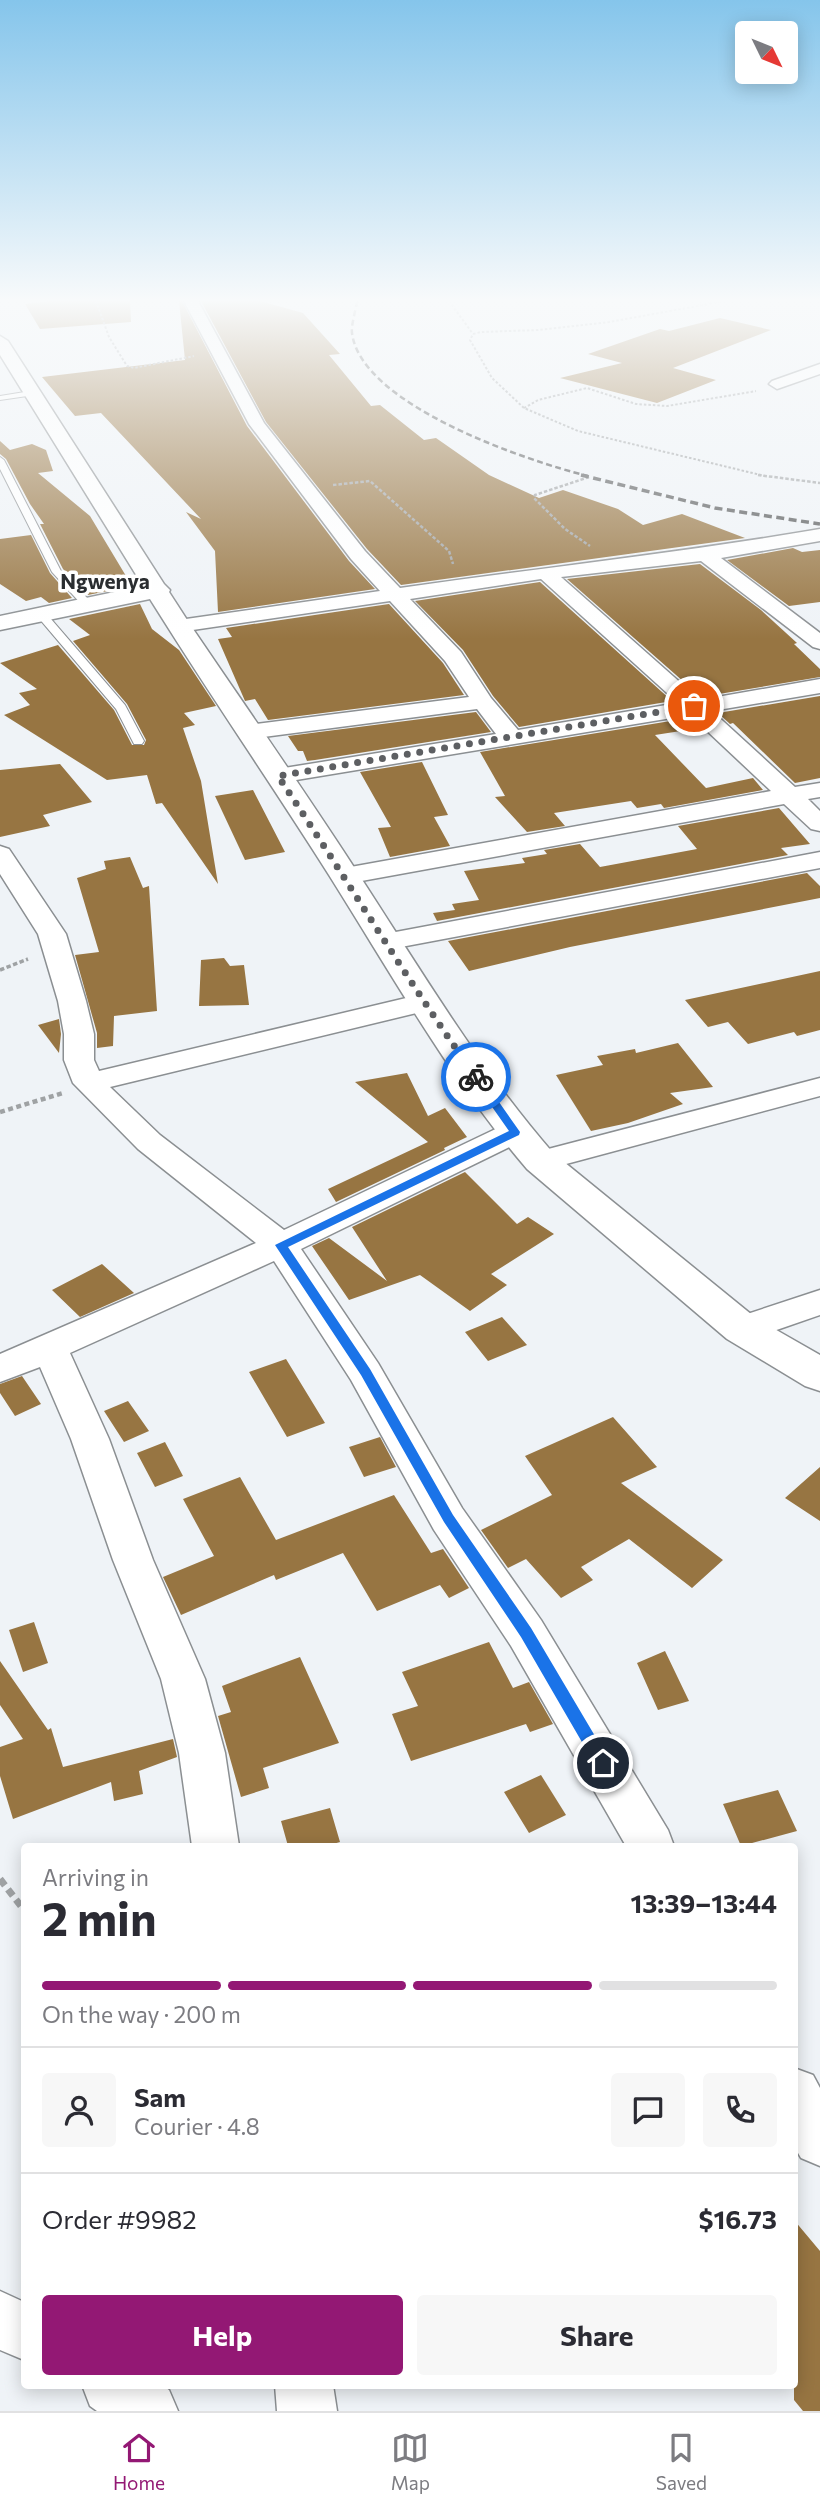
<!DOCTYPE html>
<meta charset="utf-8">
<style>
body{margin:0;font-family:Commissioner,sans-serif;background:#f7f7f7;color:#2b2b33;height:100vh;display:flex;flex-direction:column;font-size:26px;white-space:nowrap}
*{box-sizing:border-box;margin:0}
p{font-size:23px;color:#7c7c81}
.icon{flex:none;width:38px;height:38px;fill:none;stroke:currentColor;stroke-width:2;stroke-linecap:round;stroke-linejoin:round}
.map{position:relative;flex:1;overflow:hidden}
.drawer{position:absolute;left:21px;top:1843px;width:777px;height:546px;display:flex;flex-direction:column;background:#fff;border-radius:7px;box-shadow:0 4px 18px #0003}
.drawer>*{flex:none}
.needle{width:46px;rotate:133deg}
.fabs{position:absolute;left:735px;top:21px;display:grid;gap:14px}
.fabs a{display:grid;place-items:center;width:63px;height:63px;border-radius:7px;background:#fff;box-shadow:0 4px 18px #0003;font-size:35px}
.pin{position:absolute;display:grid;place-items:center;width:60px;height:60px;color:#fff;margin:-30px;border:4px solid #fff;border-radius:50%;box-shadow:0 2px 7px #0007}
.courier{position:absolute;display:grid;place-items:center;width:70px;height:70px;margin:-35px;border:5px solid #1a73e8;border-radius:50%;background:#fff;color:#222;box-shadow:0 2px 9px #0007}
.headline em{font-style:normal;font-weight:700}
.headline div{display:flex;flex-direction:column-reverse}
.headline{display:flex;align-items:center;justify-content:space-between;height:119px;padding:0 21px}
h1{font-size:46px;font-weight:700;line-height:52px}
.bar{display:grid;grid-template-columns:repeat(4,1fr);gap:10px 7px;align-content:center;height:84px;padding:0 21px}
.bar i{height:9px;border-radius:5px;background:#e1e1e2}
.bar .active{background:#931874}
.bar p{grid-column:span 4}
.line{display:flex;align-items:center;gap:18px;padding:0 21px;border-top:2px solid #e1e1e2}
.line div{flex:1}
.round{display:grid;place-items:center;flex:none;width:74px;height:74px;border-radius:7px;background:#f7f7f7}
.action{display:flex;gap:14px;margin-top:auto;padding:14px 21px}
.action a{flex:1;height:80px;border-radius:7px;background:#931874;color:#fff;font-size:28px;font-weight:700;line-height:80px;text-align:center}
.action a+a{background:#f7f7f7;color:#2b2b33}
.tab-bar{display:flex;justify-content:space-around;align-items:center;height:98px;border-top:2px solid #e1e1e2;background:#fff;font-size:19px;color:#7c7c81}
.tab-bar a{display:grid;justify-items:center;gap:4px}
.tab-bar .active{color:#931874}
.map>svg:first-child{display:block}
</style>
<div class="map">
<svg width="820" height="2411" viewBox="0 0 820 2411">
<rect width="100%" height="100%" fill="#eff3f7"/>
<path fill="#977542" d="M49,301H130L131,322L40,329L25,304Z
M179,301H182L247,426L349,561L375,589L218,612L215,551L186,512L201,519L101,413L75,416L42,377L185,360Z
M201,301H260L303,313L340,354L329,355L371,406L380,405L424,440L436,438L489,475L539,498L563,490L618,509L643,525L682,514L745,538L401,585L367,549L266,422Z
M720,318L771,330L673,368L716,380L657,403L560,378L622,363L588,354L660,329L669,331Z
M0,441L10,450L32,444L46,450L53,471L38,473L90,516L132,586L88,595L63,569L40,524H44L30,504L6,459L0,454Z
M31,535L50,573L72,598L49,603L41,597L26,601L0,584V539Z
M793,548L802,552L820,550V602L789,606L727,560Z
M700,564L761,610L797,643L794,644L820,669V677L701,697L567,579Z
M540,582L672,701L519,727L493,696L463,650L415,601Z
M140,604L152,629L179,650L216,706L184,713L195,725L183,728L201,781L218,884L162,803L156,804L147,775L107,780L4,715L30,705L19,693L37,689L0,663L58,645L114,710L132,745H144L146,740L127,704L73,641L90,635L69,619Z
M389,604L443,663L464,695L268,720L255,699L245,701L218,639L232,637L226,628Z
M820,696V778L795,783L733,723L730,724L718,713Z
M476,712L491,732L315,760L307,761L303,751H298L288,736Z
M689,718L700,728L655,735L706,788L753,778L763,790L664,808L661,804L637,808L631,801L554,813L565,826L527,832L495,797L505,796L480,752Z
M422,762L448,815L434,817L450,846L390,857L378,828L391,827L360,772Z
M60,764L92,802L43,815L50,826L0,837V770Z
M253,790L285,852L245,860L215,796Z
M779,808L810,844L781,848L788,855L437,921L433,913L455,910L452,904L479,900L464,871L525,863L522,858L547,854L544,850L580,844L600,867L697,849L678,826Z
M130,857L143,888L149,886L157,1011L114,1016L113,1046L97,1048V1033L75,955L99,952L77,878L106,869L104,861Z
M807,873L820,886V898L570,947L469,971L448,941Z
M224,958L230,966L244,965L249,1005L199,1006L201,960Z
M820,971V1030L797,1036L794,1032L748,1044L728,1022L708,1027L685,1000Z
M59,1019L61,1034L59,1053L38,1025Z
M678,1043L713,1087L670,1093L683,1104L628,1123L591,1131L556,1075L603,1065L597,1056L635,1049L636,1053Z
M407,1073L428,1116L445,1108L467,1137L444,1148L445,1150L336,1202L328,1189L428,1142L355,1082Z
M465,1172L517,1224L528,1217L554,1234L491,1274L507,1285L470,1311L420,1275L349,1300L312,1246L329,1238L387,1281L352,1227Z
M102,1264L134,1293L80,1317L52,1290Z
M502,1317L527,1345L488,1361L465,1332Z
M286,1359L325,1423L287,1437L249,1372Z
M22,1376L41,1404L15,1416L0,1393V1384Z
M128,1401L149,1431L124,1442L104,1411Z
M613,1417L657,1467L621,1483L723,1560L692,1588L629,1539L581,1567L593,1580L561,1598L526,1559L508,1568L481,1530L552,1495L525,1456Z
M380,1437L396,1467L364,1477L349,1447Z
M165,1442L183,1476L155,1487L137,1453Z
M820,1467V1521L785,1498Z
M240,1477L276,1540L394,1495L431,1553L443,1549L469,1588L449,1598L440,1585L377,1611L343,1553L276,1580L274,1575L181,1615L163,1577L214,1556L183,1499Z
M34,1622L48,1663L23,1672L9,1630Z
M489,1642L513,1688L529,1682L553,1724L530,1732L526,1724L411,1761L392,1714L418,1706L402,1672Z
M665,1651L689,1701L658,1710L637,1663Z
M300,1657L339,1743L263,1768L269,1788L241,1797L218,1716L231,1712L222,1686Z
M0,1661L48,1730L51,1728L63,1767L173,1739L177,1757L139,1771L143,1794L114,1801L111,1782L13,1819L0,1776V1747L23,1739L0,1705Z
M541,1775L566,1815L529,1833L504,1792Z
M778,1790L797,1831L741,1846L723,1804Z
M330,1808L340,1842L326,1846H288L281,1821Z
M794,2220L820,2251V2411H803L794,2400Z"/>
<g fill="none" stroke-linecap="round" stroke-linejoin="round">
<defs>
<path id="lane" d="M31,391L34,395L0,400V396Z
M0,457L4,460L61,571L91,602V606H83L52,572L0,469Z
M37,612H45L125,705L144,741L142,744H134L116,709L37,616Z"/>
<path id="street" d="M184,301H198L264,423L365,551L400,588C540,568 681,553 820,529V541L721,558L820,633V649L813,647L701,561L561,577L700,700L820,679V693L712,711L795,787L820,783V797L808,799L820,811V831L811,829L784,804L345,884L336,882L332,876L336,870L345,868L771,791L690,715L278,783L270,781L266,776L270,771L278,769L496,734L477,709L249,739L241,737L238,732L241,727L249,725L469,697L445,661L390,601L179,632L172,630L169,626L172,622L179,620L380,591L351,559L249,424ZM541,579L678,703L518,730L491,698L461,652L410,599Z
M820,364V374L777,389L769,384L772,381Z
M0,846L9,849L66,934L86,1001L94,1034V1060L99,1071L423,994L433,997L437,1003L433,1009L110,1087L160,1135L284,1230L504,1125L515,1122L526,1125L531,1132L526,1139L301,1249L378,1363L462,1508L541,1620L668,1830L674,1846H626L511,1646L434,1530L351,1380L274,1261L70,1353L109,1439L153,1560L205,1679L225,1753L239,1846H192L179,1753L161,1679L113,1560L71,1439L40,1367L0,1382V1354L256,1243L138,1149L73,1083L64,1060V1034L58,1001L38,934L0,874Z
M820,852V868L385,950L375,948L371,942L375,936L385,934Z
M820,1078V1096L540,1171L529,1168L524,1161L529,1154Z
M820,1290V1315L742,1342L729,1338L724,1329L729,1320Z
M794,2068L813,2075L820,2088V2166L801,2158L794,2146Z
M0,2291L24,2302V2360L0,2350Z
M82,2385H162L169,2390L178,2411H97L90,2406Z
M275,2385H333L337,2411H277Z"/>
<path id="secondary" d="M0,336L8,341L164,584L170,590L169,592L191,626C248,710 306,793 361,878C422,972 479,1068 553,1153L757,1319L820,1355V1391L805,1386L727,1339L527,1169C450,1079 392,975 329,875C270,782 208,692 150,599L0,630V616L143,586L0,355Z"/>
</defs>
<use href="#lane" stroke="#8b8f92" stroke-width="2"/>
<use href="#street" stroke="#8b8f92" stroke-width="3"/>
<use href="#secondary" stroke="#8b8f92" stroke-width="3"/>
<path stroke="#9fa2a4" stroke-width="2" stroke-dasharray="2.5 2" stroke-linecap="butt" d="M96,301L109,337L127,366L134,368L194,356
M449,301L473,334
M725,301L609,322L538,330L481,332L473,334L470,340L492,378L524,408L578,431L765,476
M524,408L538,400L587,388L636,404L667,406L756,391"/>
<path stroke="#9fa2a4" stroke-width="2.5" stroke-dasharray="3.5 2" stroke-linecap="butt" d="M758,475L820,483
M589,477L535,495L534,498L565,529L590,546
M333,485L370,481L449,551L453,564"/>
<path stroke="#9fa2a4" stroke-width="3.5" stroke-dasharray="4.5 2.5" stroke-linecap="butt" d="M0,970L28,959"/>
<path stroke="#9fa2a4" stroke-width="4.5" stroke-dasharray="5 3.5" stroke-linecap="butt" d="M0,1112L63,1093"/>
<path stroke="#9fa2a4" stroke-width="7" stroke-dasharray="8 5" stroke-linecap="butt" d="M0,1879L24,1910"/>
<use href="#lane" fill="#fff" fill-rule="evenodd"/>
<use href="#street" fill="#fff" fill-rule="evenodd"/>
<use href="#secondary" fill="#fff" fill-rule="evenodd"/>
<path stroke="#535556" stroke-width="2.5" stroke-dasharray="6 3.5" stroke-linecap="butt" d="M357,301C356,310 351,324 352,333C361,405 527,461 588,476"/>
<path stroke="#535556" stroke-width="3.5" stroke-dasharray="8 4.5" stroke-linecap="butt" d="M581,475L715,508L820,524"/>
</g>
<linearGradient id="sky" x2="0" y2="1"><stop stop-color="#85c5eb"/><stop offset="0.47" stop-color="#f8fafb"/><stop offset="1" stop-color="#f8fafb" stop-opacity="0"/></linearGradient>
<rect width="820" height="639" fill="url(#sky)"/>
<path fill="#1a73e8" d="M472,1075H480L520,1132L519,1135L288,1247L370,1369L453,1515L531,1628L608,1758L610,1763L608,1768L603,1770L597,1768L521,1637L444,1522L361,1375L275,1245L509,1131L471,1077Z"/>
<g fill="none" stroke-linecap="round" stroke-linejoin="round">
<path stroke="#5d5f62" stroke-width="7" stroke-dasharray="0 12.6" d="M476,1077C406,979 345,876 278,776L694,706"/>
</g>
<g text-anchor="middle" stroke-width="7" stroke-linejoin="round" paint-order="stroke">
<g font-size="21" font-weight="bold" fill="#2a2d30" stroke="#fff">
<text x="105" y="589">Ngwenya</text>
</g>
</g>
</svg>
<div class="fabs">
<a><svg class="needle" viewBox="-14 -14 28 28"><path d="M0-13l5 13h-10z" fill="#e53935"/><path d="M0 13l5-13h-10z" fill="#7c7c81"/></svg></a>
</div>
<div class="pin" style="left:694px;top:706px;background:#ea580c"><svg class="icon" aria-label="bag" viewBox="0 0 24 24"><path d="M5 8h14l-1 12H6zM9 8a3 3 0 0 1 6 0"/></svg></div>
<div class="pin" style="left:603px;top:1763px;background:#1f2937"><svg class="icon" aria-label="home" viewBox="0 0 24 24"><path d="M3 11l9-7 9 7M6 9v11h12V9"/></svg></div>
<div class="courier" style="left:476px;top:1077px"><svg class="icon" aria-label="bike" viewBox="0 0 24 24"><circle cx="6" cy="16" r="4"/><circle cx="18" cy="16" r="4"/><path d="M6 16l4-8h5l3 8M10 8l3 8H6M13 5h3"/></svg></div>
<section class="drawer">
<div class="headline"><div><h1>2 min</h1><p>Arriving in</p></div><em>13:39–13:44</em></div>
<div class="bar"><i class="active"></i><i class="active"></i><i class="active"></i><i></i><p>On the way · 200 m</p></div>
<div class="line" style="height:126px"><a class="round"><svg class="icon" aria-label="person" viewBox="0 0 24 24"><circle cx="12" cy="8" r="4"/><path d="M4 21q1-7 8-7t8 7"/></svg></a><div><b>Sam</b><p>Courier · 4.8</p></div><a class="round"><svg class="icon" aria-label="chat" viewBox="0 0 24 24"><path d="M4 5h16v11H9l-5 4z"/></svg></a><a class="round"><svg class="icon" aria-label="phone" viewBox="0 0 24 24"><path d="M5 4h4l2 5-3 2q2 4 5 5l2-3 5 2v4C11 20 4 13 5 4z"/></svg></a></div>
<div class="line" style="height:91px"><div>Order #9982</div><b>$16.73</b></div>
<div class="action"><a>Help</a><a>Share</a></div>
</section>
</div>
<nav class="tab-bar">
<a class="active"><svg class="icon" aria-label="home" viewBox="0 0 24 24"><path d="M3 11l9-7 9 7M6 9v11h12V9"/></svg>Home</a>
<a><svg class="icon" aria-label="map" viewBox="0 0 24 24"><path d="M3 6l6-2 6 2 6-2v14l-6 2-6-2-6 2zM9 4v14M15 6v14"/></svg>Map</a>
<a><svg class="icon" aria-label="saved" viewBox="0 0 24 24"><path d="M7 4h10v16l-5-4-5 4z"/></svg>Saved</a>
</nav>
